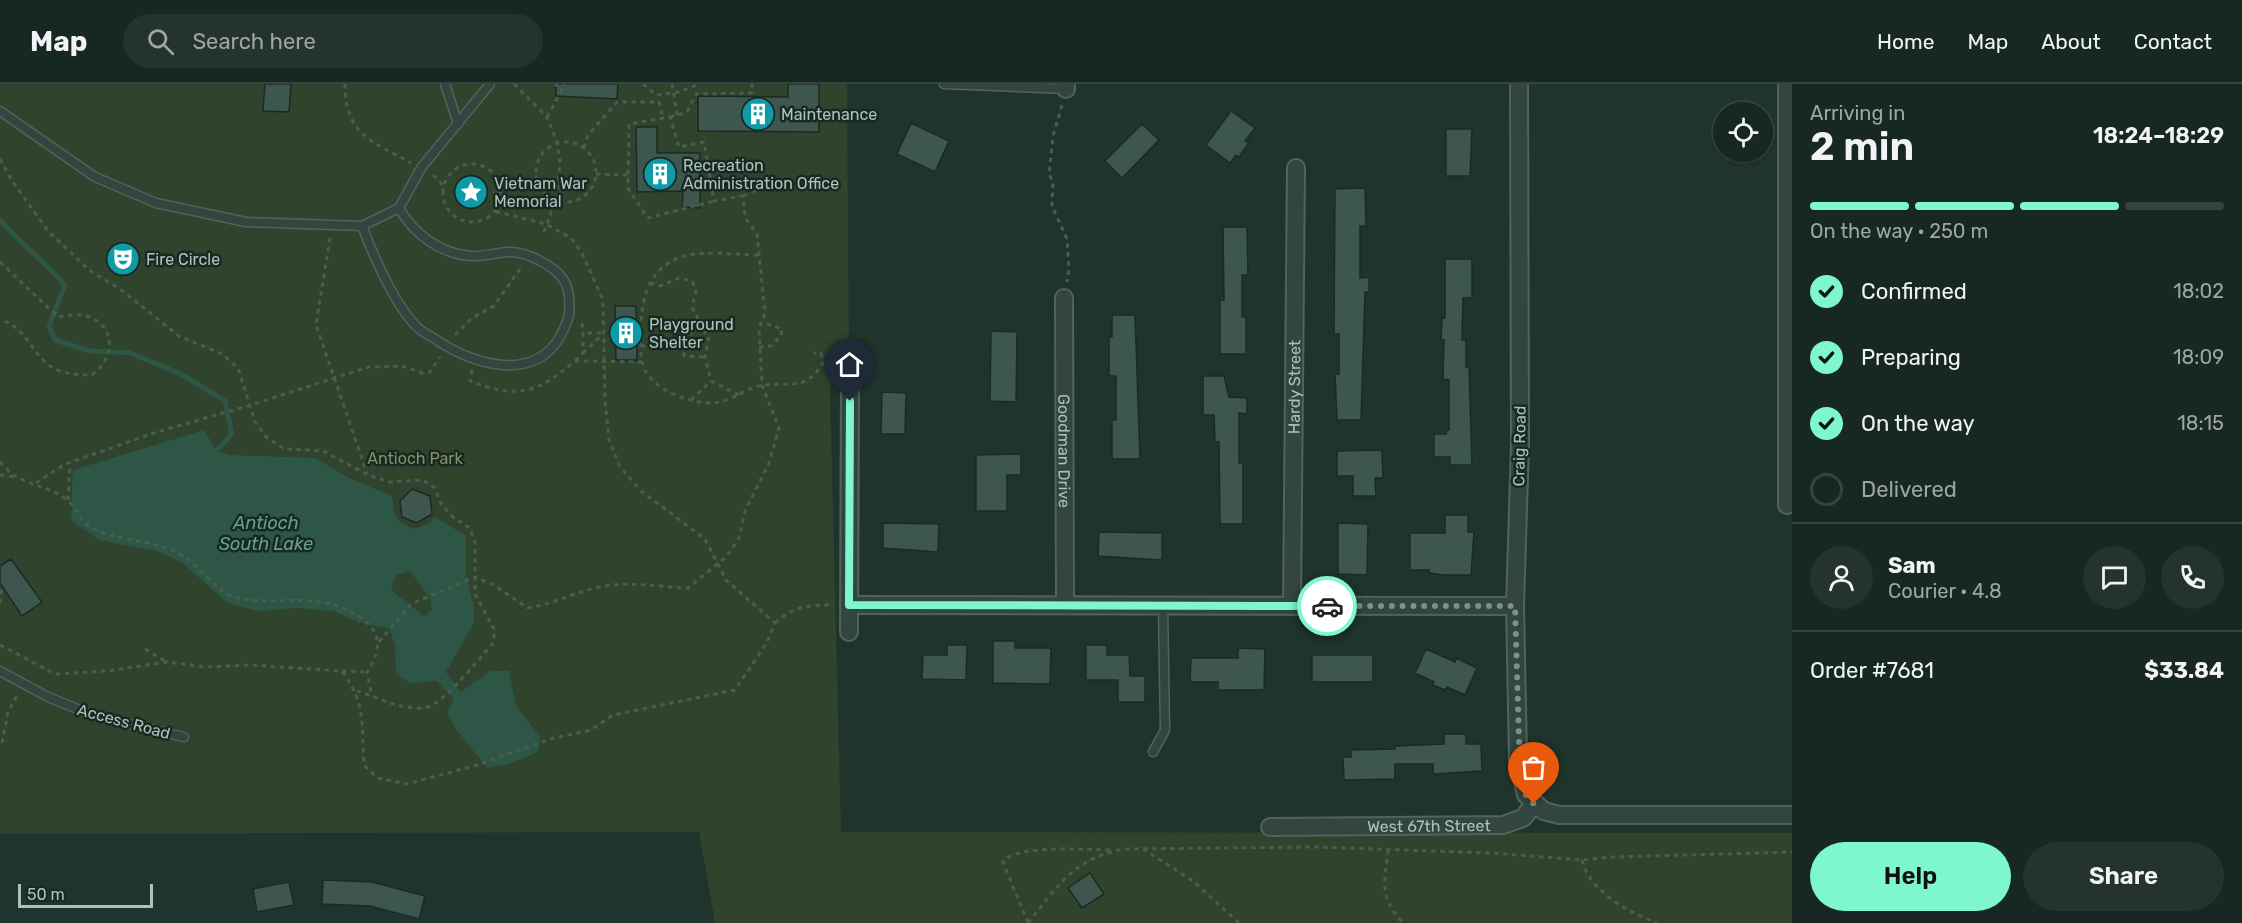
<!DOCTYPE html>
<meta charset="utf-8">
<style>
body{margin:0;font-family:Rubik,sans-serif;background:#24332e;color:#f1f3f6;height:100vh;display:flex;flex-direction:column;font-size:22px;white-space:nowrap}
*{box-sizing:border-box;margin:0}
p{font-size:20px;color:#9ea5a5}
.icon{flex:none;width:33px;height:33px;fill:none;stroke:currentColor;stroke-width:2;stroke-linecap:round;stroke-linejoin:round}
.map{position:relative;flex:1;overflow:hidden}
.sheet{display:flex;flex-direction:column;background:#172721;width:450px}
.sheet>*{flex:none}
.controls{position:absolute;left:1713px;top:18px;display:grid;gap:12px}
.controls a{display:grid;place-items:center;width:60px;height:60px;border-radius:50%;background:#172721;box-shadow:0 2px 4px #0004,0 0 0 2px #36443f;font-size:30px}
.scale{position:absolute;left:18px;bottom:15px;width:135px;box-sizing:border-box;padding-left:6px;border:3px solid #acc3bb;border-top:0;font-size:16px;line-height:21px;white-space:nowrap;color:#acc3bb;-webkit-text-stroke:4px #182923;paint-order:stroke}
.pin{position:absolute;display:grid;place-items:center;width:51px;height:51px;color:#fff;margin:-62px -26px;border-radius:50% 50% 50% 0;rotate:-45deg;box-shadow:0 0 6px #0007}
.pin .icon{rotate:45deg}
.courier{position:absolute;display:grid;place-items:center;width:60px;height:60px;margin:-30px;border:4px solid #7ef6ce;border-radius:50%;background:#fff;color:#222;box-shadow:0 2px 8px #0007}
.summary em{font-style:normal;font-weight:600}
.summary div{display:flex;flex-direction:column-reverse}
.summary{display:flex;align-items:center;justify-content:space-between;height:102px;padding:0 18px}
h1{font-size:39px;font-weight:600;line-height:45px}
.bar{display:grid;grid-template-columns:repeat(4,1fr);gap:9px 6px;align-content:center;height:72px;padding:0 18px}
.bar i{height:8px;border-radius:4px;background:#36443f}
.bar .selected{background:#7ef6ce}
.bar p{grid-column:span 4}
.line{display:flex;align-items:center;gap:15px;padding:0 18px;border-top:2px solid #36443f}
.line div{flex:1}
.round{display:grid;place-items:center;flex:none;width:63px;height:63px;border-radius:32px;background:#24332e}
ol{padding:0 18px;list-style:none}
li{display:flex;align-items:center;gap:18px;height:66px}
li p{margin-inline-start:auto}
li .icon{padding:6px;border-radius:50%;background:#7ef6ce;color:#111;stroke-width:4}
li:last-child{color:#9ea5a5}
li i{width:33px;height:33px;border:3px solid #36443f;border-radius:50%}
.cta{display:flex;gap:12px;margin-top:auto;padding:12px 18px}
.cta a{flex:1;height:69px;border-radius:36px;background:#7ef6ce;color:#111;font-size:24px;font-weight:600;line-height:69px;text-align:center}
.cta a+a{background:#24332e;color:#f1f3f6}
header{display:flex;align-items:center;gap:36px;box-sizing:border-box;height:84px;padding:0 30px;background:#172721;border-bottom:2px solid #36443f}
header strong{font-size:28px}
nav{display:flex;gap:33px;margin-inline-start:auto;font-size:21px}
.search{width:420px;height:54px;background:#24332e;display:flex;align-items:center;gap:15px;box-sizing:border-box;padding:0 21px;border-radius:33px;color:#9ea5a5;font-size:22px}
main{display:flex;flex:1;min-height:0}
.map>svg:first-child{display:block}
</style>
<header>
<strong>Map</strong>
<div class="search"><svg class="icon" aria-label="search" viewBox="0 0 24 24"><circle cx="10" cy="10" r="6"/><path d="M15 15l6 6"/></svg>Search here</div>
<nav><a>Home</a><a>Map</a><a>About</a><a>Contact</a></nav>
</header>
<main>
<div class="map">
<svg width="1792" height="839" viewBox="0 0 1792 839">
<rect width="100%" height="100%" fill="#1f342c"/>
<path fill="#2f432d" d="M0,0H847L849,276C831,280 832,289 830,307L841,748L1792,749V839H715L699,748L0,750Z"/>
<path fill="#2d5647" fill-rule="evenodd" d="M204,346L216,366L229,371L316,374L349,394L392,412C395,433 393,436 413,445L428,440L435,433L466,452V491L474,524V539L446,588L461,608L490,587H509L516,622L540,653L538,668L509,680L487,684L455,644L447,628L454,615L437,597L410,599L396,590L395,562L390,545L358,538L333,527L297,524L258,527L228,519L181,478L157,467L99,456L71,436C73,418 71,403 73,386ZM410,487L430,514L432,526L424,532L391,506L396,491Z"/>
<g fill="none" stroke-linecap="round" stroke-linejoin="round">
<path stroke="#2d5647" stroke-width="5" d="M0,136C21,159 44,178 65,201L49,242L55,256L90,267L130,269L181,290L225,317L232,350L216,367"/>
</g>
<path fill="#3d574e" stroke="#1a2b25" stroke-width="1.5" d="M265,0H291L289,28L263,27Z
M556,0H618L617,15L556,12Z
M788,0H819V48L698,47V12L788,13Z
M1231,27L1255,44L1245,57L1249,59L1239,73L1236,71L1230,79L1206,61Z
M911,39L949,57L935,88L897,70Z
M1142,40L1159,56L1122,94L1105,77Z
M636,43H657V69H700V124L682,123L683,107L637,108Z
M1446,45H1472L1470,92H1446Z
M1365,104L1366,142H1360V194L1369,193V208H1365L1361,336H1337L1335,290H1339V250H1334L1335,105Z
M1223,143H1247L1248,191H1242V233H1246V270H1220V216H1224Z
M1445,175H1472V214H1463L1462,256H1466V283H1469L1472,381H1450V373H1434V350H1446V346H1449V296L1443,295L1444,256H1441L1442,234H1445Z
M615,222H636L637,276H616Z
M1112,231H1135L1140,375H1112V336H1116V292H1109V253H1112Z
M991,247L1017,248L1016,318L990,317Z
M1203,292H1224L1229,313L1247,314V330L1239,329V379H1243V440H1220L1219,358H1215L1214,331H1203Z
M882,308L906,309L905,350H881Z
M1382,366L1383,394H1375L1376,412H1353V392H1337V367Z
M1021,370V391H1007V427H976V371Z
M412,405L430,412L432,430L417,439L402,433L400,417Z
M1445,431H1468V448H1474L1471,491H1444L1429,489V486H1410V449H1445Z
M883,439L939,440L938,468L883,464Z
M1338,439L1368,440L1367,491L1338,490Z
M1099,448L1162,449V476L1098,472Z
M11,475L42,518L22,532L0,499V482Z
M993,557H1015V564H1051L1050,600L993,599Z
M947,561H967L966,596L922,595L923,571H947Z
M1086,561H1107V571H1129L1130,592H1145V618H1118V596H1086Z
M1238,564L1265,565L1264,606H1218V598H1190L1191,574H1238Z
M1426,565L1455,578L1456,574L1477,584L1465,611L1447,603L1445,606L1433,601L1434,598L1415,589Z
M1312,571H1373V598H1312Z
M1444,650H1466V660H1481L1482,687L1433,690V680H1395V695L1344,696L1343,673H1351V666L1395,665V662L1444,660Z
M1090,789L1104,810L1082,824L1068,804Z
M323,796L372,798L425,812L419,835L370,822L322,820Z
M289,798L294,821L257,828L253,805Z"/>
<g fill="none" stroke-linecap="round" stroke-linejoin="round">
<defs>
<path id="service" d="M445,0L458,40
M944,0L1066,5
M0,27L95,93L156,119L246,138L362,142L399,124L421,84L490,0
M362,142C374,173 392,216 415,241C421,248 431,252 438,257C474,281 535,299 561,251C564,244 568,238 569,230C570,219 570,205 563,195C554,182 527,168 511,168C498,168 484,173 471,172C440,170 413,149 399,124
M0,587L48,613L92,631L184,653
M1153,668L1165,646L1163,521"/>
<g id="minor">
<path d="M1066,0V5"/>
<path d="M1519,0L1520,361L1515,522L1518,675L1526,711L1544,727L1559,731H1792"/>
<path id="s1" d="M1064,214L1065,521"/>
<path d="M1787,421V0"/>
<path d="M849,521L1515,522"/>
<path id="s2" d="M1292,522L1296,84"/>
<path d="M849,548L850,293"/>
<path id="s3" d="M1270,743L1503,741L1523,734L1534,720"/>
</g>
</defs>
<use href="#service" stroke="#50645c" stroke-width="11"/>
<use href="#minor" stroke="#50645c" stroke-width="20"/>
<path stroke="#495e4e" stroke-width="3" stroke-dasharray="4.5 4.5" stroke-linecap="butt" d="M345,0C345,51 372,57 411,79
M514,0L547,33L557,59L560,78L557,112L543,151
M555,0L562,5
M643,0L656,11L679,8L699,0
M672,0L677,31
M1062,21L1053,52L1049,90L1053,98L1052,122L1067,155L1069,186L1067,198
M547,33L565,0
M670,33L687,28L696,10L752,9V0
M536 88a30 30 0 1 1 60 0a30 30 0 1 1-60 0Z
M584,64L588,51L617,18H659L663,34
M0,75L11,95L48,147L89,186L120,205L179,252L222,270L238,284L255,338L267,354L285,365L323,367L368,391L390,398L423,396L435,404L441,420L454,434L470,444L475,459V510L494,545V558C481,572 443,622 424,624C401,626 379,614 357,607
M443 109a29 29 0 1 1 58 0a29 29 0 1 1-58 0Z
M596,90L628,91
M433,91L444,102
M460 109a12 12 0 1 1 24 0a12 12 0 1 1-24 0Z
M500,101L536,94
M484,109H501
M743,112L771,99
M330,154L316,241L367,389
M758,171C737,171 700,166 681,173C645,186 641,219 641,251C641,265 639,279 648,291C661,309 691,319 713,319C731,318 747,303 764,301C791,298 806,307 823,279L821,269H814
M0,178L58,233C67,232 79,229 87,232C117,242 115,274 92,291C77,291 60,290 47,280C30,265 23,241 0,236
M650,199L660,202L679,194L692,197L696,207L692,223L698,235V243L709,252L705,273L711,297L739,311
M582,239L583,249
M455,251L472,234L494,222L522,182
M678,261L685,272L705,273
M641,262L678,261L698,243
M759,263L771,262L781,252L782,245L762,238
M583,269L603,250
M575,277L583,269V249H605
M472,286L470,297C518,315 536,310 575,277L642,278
M691,316L711,297
M0,378C5,383 11,390 17,393C33,402 52,404 67,416C80,426 77,438 98,447C126,458 159,456 185,473C199,482 218,509 234,513C274,523 315,507 353,529C381,544 384,563 367,588L372,612
M0,391L16,393
M36,399L65,380L157,348L251,321L368,283L402,282L423,289L430,288L440,273
M68,416L70,379
M0,519L2,502
M775,539C794,522 808,521 834,521
M379,558L411,520L475,493L494,501L528,524C551,520 572,510 595,504C626,496 656,503 688,504L726,473L739,454L745,427L769,379L779,344L762,301L759,244L765,229L757,150L745,134L743,112L714,117L704,58L679,63L670,33L629,40L628,105L648,134L714,117
M0,561L55,590L107,587L167,578L205,583L249,581L342,587C367,622 361,639 364,681L377,694L407,700L477,681L550,655L591,646L613,631L735,606L766,560L775,539L726,496L705,455L641,407L620,383L609,356L605,316L603,216L582,169L571,154L546,140L494,127
M145,565L165,577
M342,587L367,588
M2,659L8,628L18,610
M1143,765L1193,797L1239,839
M1388,766C1385,799 1378,812 1403,839
M1582,776C1589,807 1628,828 1657,839
M1028,839C1058,802 1074,774 1124,765L1316,763L1492,769L1582,776L1612,773L1792,768
M1028,839L1003,778C1015,760 1089,766 1111,766"/>
<use href="#service" stroke="#32453e" stroke-width="8"/>
<use href="#minor" stroke="#32453e" stroke-width="16"/>
</g>
<g fill="none" stroke-linecap="round" stroke-linejoin="round">
<path stroke="#7b9189" stroke-width="6" stroke-dasharray="0 10.8" d="M1327,522H1515L1520,689L1526,711L1534,720"/>
<path stroke="#7ef6ce" stroke-width="8" d="M850,317L849,521L1327,522"/>
</g>
<defs>
<symbol id="building-disc" viewBox="-11 -11 22 22"><circle r="9.5" fill="#0f9aa8" stroke="#182923"/><path d="M-4-6H4V6H1V3H-1V6H-4ZM-2.5-4.3h1.7v1.8h-1.7ZM.8-4.3h1.7v1.8H.8ZM-2.5-1h1.7V.8h-1.7ZM.8-1h1.7V.8H.8Z" fill="#fff"/></symbol>
<symbol id="sight-disc" viewBox="-11 -11 22 22"><circle r="9.5" fill="#0f9aa8" stroke="#182923"/><path d="M0-6L1.8-2.2L6-1.7L2.9 1.2L3.7 5.4L0 3.3L-3.7 5.4L-2.9 1.2L-6-1.7L-1.8-2.2Z" fill="#fff"/></symbol>
<symbol id="theatre-disc" viewBox="-11 -11 22 22"><circle r="9.5" fill="#0f9aa8" stroke="#182923"/><path d="M-5-5.5Q0-4 5-5.5V0Q5 5 0 6Q-5 5-5 0ZM-3.3-2.5H-1v1.5H-3.3ZM1-2.5H3.3v1.5H1ZM-2.8 1Q0 5.5 2.8 1Z" fill="#fff"/></symbol>
</defs>
<g fill-rule="evenodd">
<use href="#building-disc" x="739" y="11" width="38" height="38"/>
<use href="#building-disc" x="641" y="71" width="38" height="38"/>
<use href="#sight-disc" x="452" y="89" width="38" height="38"/>
<use href="#theatre-disc" x="104" y="156" width="38" height="38"/>
<use href="#building-disc" x="607" y="230" width="38" height="38"/>
</g>
<g text-anchor="middle" stroke-width="5" stroke-linejoin="round" paint-order="stroke">
<g font-size="16" fill="#acc3bb" stroke="#182923" text-anchor="start">
<text x="781" y="36">Maintenance</text>
<text x="683" y="87">Recreation<tspan x="683" dy="18">Administration Office</tspan></text>
<text x="494" y="105">Vietnam War<tspan x="494" dy="18">Memorial</tspan></text>
<text x="146" y="181">Fire Circle</text>
<text x="649" y="246">Playground<tspan x="649" dy="18">Shelter</tspan></text>
</g>
<g font-size="16" fill="#acc3bb" stroke="#182923">
<text dy="6" stroke="none"><textPath href="#s2" startOffset="219">Hardy Street</textPath></text>
<text transform="translate(1519 362) rotate(-89)" y="6">Craig Road</text>
<text dy="6" stroke="none"><textPath href="#s1" startOffset="153">Goodman Drive</textPath></text>
<text transform="translate(124 637) rotate(15)" y="6">Access Road</text>
<text dy="6" stroke="none"><textPath href="#s3" startOffset="159">West 67th Street</textPath></text>
</g>
<g font-size="16" fill="#859264" stroke="#182923">
<text x="415" y="380">Antioch Park</text>
</g>
<g font-size="18" font-style="italic" fill="#64a28b" stroke="#182923">
<text x="266" y="445">Antioch<tspan x="266" dy="21">South Lake</tspan></text>
</g>
</g>
</svg>
<div class="controls">
<a><svg class="icon" aria-label="locate" viewBox="0 0 24 24"><circle cx="12" cy="12" r="6"/><path d="M12 2v4M12 18v4M2 12h4M18 12h4"/></svg></a>
</div>
<div class="scale">50 m</div>
<div class="pin" style="left:1534px;top:720px;background:#ea580c"><svg class="icon" aria-label="bag" viewBox="0 0 24 24"><path d="M5 8h14l-1 12H6zM9 8a3 3 0 0 1 6 0"/></svg></div>
<div class="pin" style="left:850px;top:317px;background:#1f2937"><svg class="icon" aria-label="home" viewBox="0 0 24 24"><path d="M3 11l9-7 9 7M6 9v11h12V9"/></svg></div>
<div class="courier" style="left:1327px;top:522px"><svg class="icon" aria-label="car" viewBox="0 0 24 24"><path d="M5 17H2v-5l4-1 3-4h7l3 4 3 1v5h-3M9 17h6M6 11h13"/><circle cx="7" cy="17" r="2"/><circle cx="17" cy="17" r="2"/></svg></div>
</div>
<section class="sheet">
<div class="summary"><div><h1>2 min</h1><p>Arriving in</p></div><em>18:24–18:29</em></div>
<div class="bar"><i class="selected"></i><i class="selected"></i><i class="selected"></i><i></i><p>On the way · 250 m</p></div>
<ol>
<li><svg class="icon" aria-label="check" viewBox="0 0 24 24"><path d="M5 12l5 5 9-10"/></svg>Confirmed<p>18:02</p></li>
<li><svg class="icon" aria-label="check" viewBox="0 0 24 24"><path d="M5 12l5 5 9-10"/></svg>Preparing<p>18:09</p></li>
<li><svg class="icon" aria-label="check" viewBox="0 0 24 24"><path d="M5 12l5 5 9-10"/></svg>On the way<p>18:15</p></li>
<li><i></i>Delivered</li>
</ol>
<div class="line" style="height:108px"><a class="round"><svg class="icon" aria-label="person" viewBox="0 0 24 24"><circle cx="12" cy="8" r="4"/><path d="M4 21q1-7 8-7t8 7"/></svg></a><div><b>Sam</b><p>Courier · 4.8</p></div><a class="round"><svg class="icon" aria-label="chat" viewBox="0 0 24 24"><path d="M4 5h16v11H9l-5 4z"/></svg></a><a class="round"><svg class="icon" aria-label="phone" viewBox="0 0 24 24"><path d="M5 4h4l2 5-3 2q2 4 5 5l2-3 5 2v4C11 20 4 13 5 4z"/></svg></a></div>
<div class="line" style="height:78px"><div>Order #7681</div><b>$33.84</b></div>
<div class="cta"><a>Help</a><a>Share</a></div>
</section>
</main>
